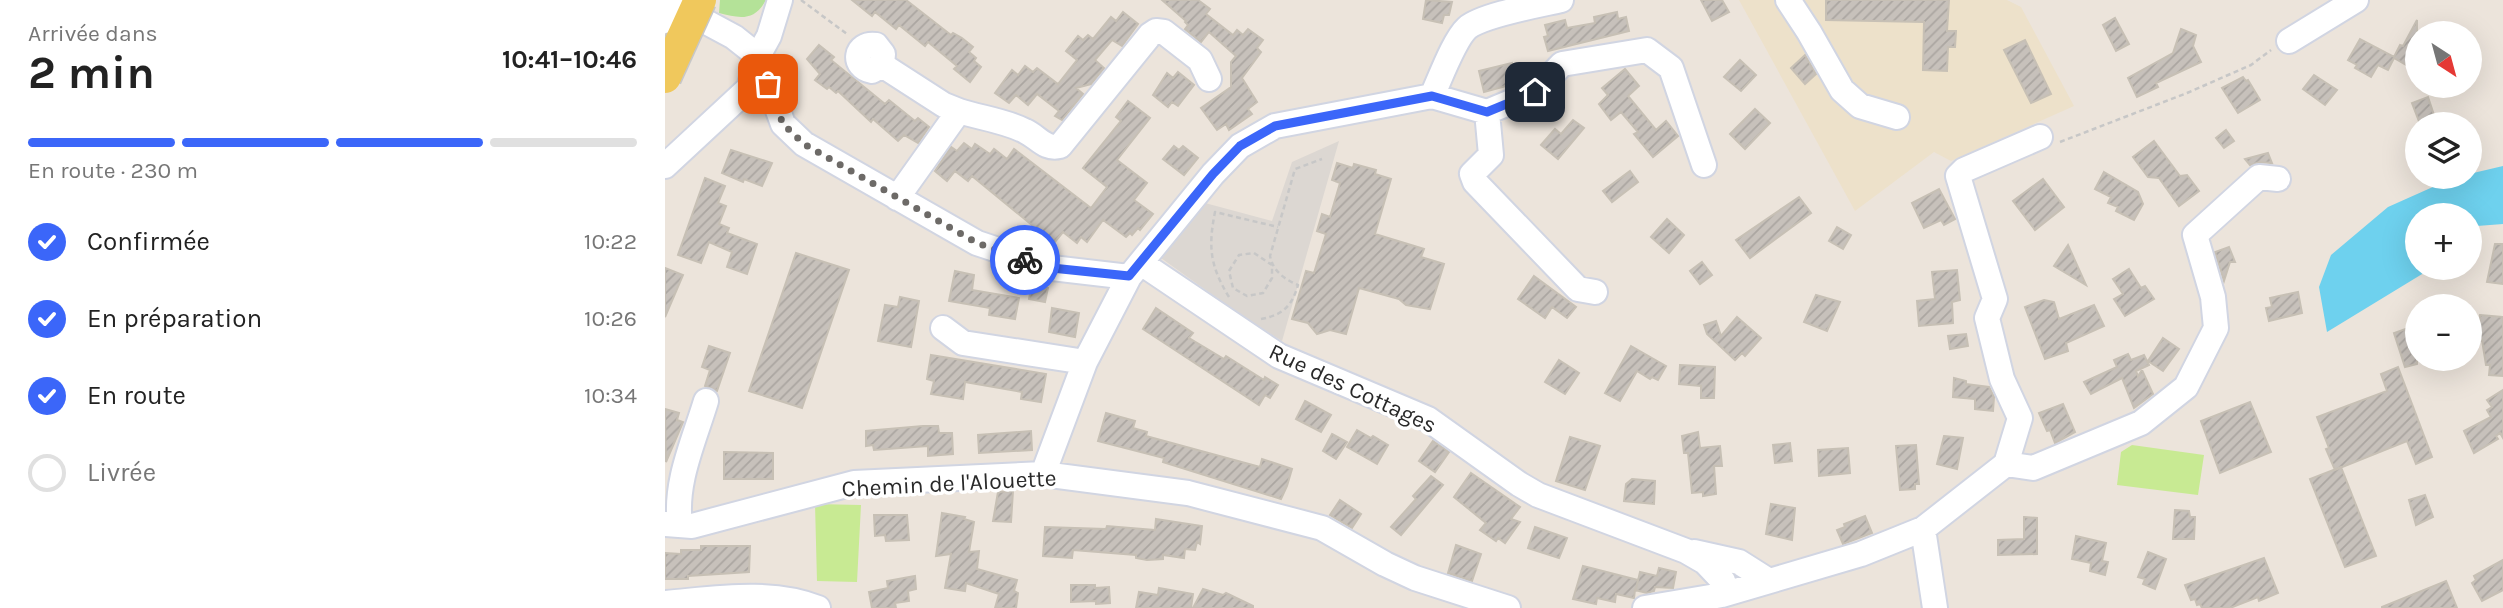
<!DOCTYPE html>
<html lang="fr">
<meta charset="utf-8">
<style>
body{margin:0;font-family:Karla,sans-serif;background:#f6f6f6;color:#222;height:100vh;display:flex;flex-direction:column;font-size:26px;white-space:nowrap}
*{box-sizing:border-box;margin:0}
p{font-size:23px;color:#767676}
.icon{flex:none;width:38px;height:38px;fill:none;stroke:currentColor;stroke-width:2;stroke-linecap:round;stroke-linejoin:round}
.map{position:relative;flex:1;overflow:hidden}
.details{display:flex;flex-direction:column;background:#fff;width:665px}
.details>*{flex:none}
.needle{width:46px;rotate:144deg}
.controls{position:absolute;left:1740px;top:21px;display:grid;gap:14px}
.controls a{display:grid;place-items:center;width:77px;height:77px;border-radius:50%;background:#fff;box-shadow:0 7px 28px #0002;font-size:35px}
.pin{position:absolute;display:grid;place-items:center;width:60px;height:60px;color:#fff;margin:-30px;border-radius:14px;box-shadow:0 4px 10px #0006}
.courier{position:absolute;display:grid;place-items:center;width:70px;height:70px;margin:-35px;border:5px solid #3b66f9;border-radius:50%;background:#fff;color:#222;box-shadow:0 2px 9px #0007}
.head em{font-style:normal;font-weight:700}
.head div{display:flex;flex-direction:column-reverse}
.head{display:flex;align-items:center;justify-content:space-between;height:119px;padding:0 28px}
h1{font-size:46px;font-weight:700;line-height:52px}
.bar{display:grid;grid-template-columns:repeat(4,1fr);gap:10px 7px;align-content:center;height:84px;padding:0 28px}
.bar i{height:9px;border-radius:5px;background:#e0e0e0}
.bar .selected{background:#3b66f9}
.bar p{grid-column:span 4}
ol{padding:0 28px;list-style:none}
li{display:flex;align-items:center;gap:21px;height:77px}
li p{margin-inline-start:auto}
li .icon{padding:7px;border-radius:50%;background:#3b66f9;color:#fff;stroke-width:4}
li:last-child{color:#767676}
li i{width:38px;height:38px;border:4px solid #e0e0e0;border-radius:50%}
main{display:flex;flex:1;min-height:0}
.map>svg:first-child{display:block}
</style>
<main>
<section class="details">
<div class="head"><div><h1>2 min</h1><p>Arrivée dans</p></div><em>10:41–10:46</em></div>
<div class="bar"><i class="selected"></i><i class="selected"></i><i class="selected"></i><i></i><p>En route · 230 m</p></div>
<ol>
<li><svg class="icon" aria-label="check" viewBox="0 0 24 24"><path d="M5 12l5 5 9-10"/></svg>Confirmée<p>10:22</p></li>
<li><svg class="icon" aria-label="check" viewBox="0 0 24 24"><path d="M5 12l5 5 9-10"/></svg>En préparation<p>10:26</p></li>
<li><svg class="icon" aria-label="check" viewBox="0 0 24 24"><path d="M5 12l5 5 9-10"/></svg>En route<p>10:34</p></li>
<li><i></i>Livrée</li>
</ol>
</section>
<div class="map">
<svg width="1838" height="608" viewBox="0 0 1838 608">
<defs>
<pattern id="building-hatch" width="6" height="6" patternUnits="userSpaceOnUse" patternTransform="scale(1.75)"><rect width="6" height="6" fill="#c7c1bb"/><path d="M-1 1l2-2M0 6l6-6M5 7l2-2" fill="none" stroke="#aba6a1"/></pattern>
</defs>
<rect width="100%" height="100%" fill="#ece4db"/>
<path fill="#ede1ca" d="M1074,0H1342L1356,7L1409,106L1286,161L1269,152L1190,211Z"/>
<path fill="#b4e298" d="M55,0H101C89,22 74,18 54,13Z"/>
<path fill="#c8ea93" d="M1467,445L1539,455L1533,495L1452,485L1456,452Z
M150,504L196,505L192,582L152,581Z"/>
<path fill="#dcd7d2" d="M674,141L617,341L577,316L496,258L540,203L607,221L627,162Z"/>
<path fill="#6ed1ee" d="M1838,166V224L1812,226L1804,233V215H1752V268H1767L1662,332L1654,287L1666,255L1723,207L1788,178L1804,177V174Z"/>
<path fill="url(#building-hatch)" stroke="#c7c0b5" stroke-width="2" d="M187,0H241L286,35L288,33L297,38L308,47L304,52L311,58L309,61L316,67L305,82L289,69L292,66L263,42L260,46L234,25L231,29L210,12L207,16Z
M497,0H533L545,9L541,14L568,35L572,30L578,35L583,29L598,40L592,48L596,52L577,78L592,102L583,109L587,114L564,130L561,124L552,130L536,108L566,87V62L571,56L544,32L536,42L520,29L523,25L520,22L521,21Z
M761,0L787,2L784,15H779L777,23L758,19Z
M1036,0H1057L1064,12L1047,21Z
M1161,0H1284L1282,31H1291L1290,47H1283L1282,71L1258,70L1259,22L1161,20Z
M458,12L473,24L457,46L447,40L430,60L439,68L426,84L411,88L418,94L397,120L390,116L394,111L372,94L363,105L351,95L344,103L330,93L347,70L353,75L360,66L368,72L372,68L393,84L412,60L401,51L413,36L418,40L423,35L428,39L446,17L451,21Z
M952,12L953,19L961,17L964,31L883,51L879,37L883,36L880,25L900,20L902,28L930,23L929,17Z
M1450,18L1464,44L1451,51L1438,25Z
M1752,20V55L1748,53L1741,65L1729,58L1723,70L1713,65L1706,77L1690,68L1692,65L1683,60L1695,39L1729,57L1735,45L1738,46Z
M1516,29L1531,35L1528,46L1536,62L1491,83L1493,87L1472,97L1463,78L1508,53Z
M1360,40L1386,94L1366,103L1339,50Z
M154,45L169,57L166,60L220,104L224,100L250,121L253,118L264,127L253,143L239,135L233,141L208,119L206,122L173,91L171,93L164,87L162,89L150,80L155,74L142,59Z
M1140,55L1151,74L1140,84L1126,68Z
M1075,60L1091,75L1076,91L1059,77Z
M847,63L852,83L819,92L814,71Z
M960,69L974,86L963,96L991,130L1001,121L1013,136L988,157L969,134L973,132L956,112L946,120L934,104L943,95L937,88Z
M513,72L529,85L513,106L507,102L503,107L488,95L502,73L508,78Z
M1649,75L1672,90L1660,105L1638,89Z
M1578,77L1581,81L1583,80L1595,100L1573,113L1557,88Z
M1763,97L1772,124H1755L1747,103Z
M463,101L485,118L452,160L482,183L469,200L488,214L475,230L473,228L467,235L465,233L461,237L438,220L422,242L416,237L412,243L398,232L389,243L307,176L303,181L290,171L282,181L270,171L286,147L292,151L299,143L307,149L310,144L325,154L329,149L342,159L349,149L426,208L442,187L418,168L456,121L451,117Z
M1090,109L1105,123L1080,149L1065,134Z
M908,120L919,128L893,159L876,145L890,129L896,134Z
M1561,130L1569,141L1559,148L1551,138Z
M1489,141L1515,176L1522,175L1534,191L1514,206L1494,178L1483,177L1468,157Z
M509,146L514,150L518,146L533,158L519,175L498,159Z
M66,150L107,163L97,186L79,179L78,182L57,173Z
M1603,153L1607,163L1595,162L1585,165L1580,159Z
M672,163L688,168L689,164L711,170L710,174L726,179L710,234L759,249L756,257L779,264L765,309L741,305L734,299L694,288L681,334L665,330L652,334L643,323L627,319L641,271L649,273L661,234L652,231L657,214L665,217L675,183L667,180Z
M965,171L973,182L947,202L938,191Z
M1439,172L1473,192L1478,204L1469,220L1451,211L1453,207L1443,203L1446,197L1430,189Z
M40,178L60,186L53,203L61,206L54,224L64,228L62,233L92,244L82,274L62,267L67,252L44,242L36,263L13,255Z
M1378,179L1399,207L1370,230L1348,201Z
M1274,189L1290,219L1279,225L1276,220L1259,228L1247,203Z
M1134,197L1146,213L1085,258L1071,240Z
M1002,219L1019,235L1004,253L986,237Z
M1172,227L1186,235L1178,249L1164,241Z
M1830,244H1838V284L1822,282Z
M1403,245L1421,285L1389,266Z
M1564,247L1570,262H1565L1559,281L1550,252Z
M131,253L184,270L137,408L84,391Z
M1037,262L1047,275L1035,284L1025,271Z
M0,268L18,275L0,317Z
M1464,269L1476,288L1480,286L1489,299L1460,316L1449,299L1458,294L1448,279Z
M1292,270L1295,300L1287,302L1288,323L1254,326L1252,301L1270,299L1267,272Z
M290,271L309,275L307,290L354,298L350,319L324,315L325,308L284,301Z
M869,276L911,307L902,318L887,307L880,318L853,299Z
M367,283L383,288L380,302L364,299Z
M1633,292L1637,313L1604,321L1601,308L1607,307L1605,298Z
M1151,295L1175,302L1162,331L1139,322Z
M235,297L254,301L246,347L213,341L220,305L233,307Z
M1379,300L1389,302L1394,319L1429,305L1439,326L1401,343L1403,351L1380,359L1360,307Z
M387,308L414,313L410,337L384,332Z
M491,308L528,333L524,338L559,359L561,356L599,380L600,377L613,385L605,398L600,395L594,405L478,329Z
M1815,315L1838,317V376L1824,375L1825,365H1821L1817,340L1813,342Z
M1072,317L1096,338L1080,356L1077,353L1070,360L1042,334L1039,325L1051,321L1056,336Z
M1752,325V364L1740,367L1729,333Z
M1301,334L1303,346L1285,349L1283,336Z
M1498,338L1514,349L1498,371L1483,361Z
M44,346L65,353L52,391L40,386L45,370L37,367Z
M966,346L1001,366L993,380L987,377L985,379L972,371L955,401L940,393Z
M1463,354L1466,360L1479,355L1484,365L1471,371L1473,376L1477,370L1488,394L1469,408L1457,378L1426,394L1419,382L1452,367L1449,360Z
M266,355L381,374L376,402L356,399L357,392L300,382L298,399L266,394L269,381L262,379Z
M894,360L914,373L900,394L880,382Z
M1015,365L1050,367L1049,398H1036V386L1014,384Z
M1733,367L1767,457L1751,464L1742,441L1670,470L1661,449L1664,448L1652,417L1722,391L1716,374Z
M1289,378L1301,381V384L1324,387L1329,397L1328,411L1310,409V399L1288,397Z
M1838,390V438L1835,433L1831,436L1833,439L1809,453L1799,431L1826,417L1822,410L1827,407L1822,400Z
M640,401L666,415L656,432L631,419Z
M1585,402L1606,452L1555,473L1536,421Z
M1398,404L1410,432L1390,443L1385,430L1382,431L1374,413Z
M0,409L14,413L12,420L18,422L1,462Z
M441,413L470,421L468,428L482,432L481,436L595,467L597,459L627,469L622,486L616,499L498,462L499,458L433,441Z
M258,426H273L274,433H287L288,454L263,456V446L209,450L208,445L201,446V431Z
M692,430L706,438L708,436L723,445L712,464L682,447Z
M366,431L367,450L314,453L313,435Z
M1033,432L1035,448L1055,446L1057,466H1049L1051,494L1038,496V492L1027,493L1023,453H1019L1017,436Z
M667,434L682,442L671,459L658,451Z
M1279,436L1298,438L1292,469L1272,464Z
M905,437L935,446L920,490L891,481Z
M768,441L784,452L770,472L754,461Z
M1125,443L1127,461L1110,463L1108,445Z
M1251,445L1254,484H1250V489L1235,490L1231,446Z
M1183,448L1185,473L1154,476L1153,450Z
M59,452L108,453V479H59Z
M1676,467L1711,556L1680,567L1645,479Z
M806,473L855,507L846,519L855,522L840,543L833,538L831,541L815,530L821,523L789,497Z
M766,476L778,485L736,535L726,527L751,499L748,496Z
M967,479L990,481L989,504L959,501L961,484Z
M348,491L346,522L328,521L333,492Z
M1760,495L1768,517L1751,525L1744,500Z
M675,500L696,514L687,528L665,515Z
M1106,504L1130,508L1127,540L1101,534Z
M1510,510L1524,511L1525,517H1530L1529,539H1508Z
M277,513L300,517L299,519L309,522L304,552L314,551L312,569L352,580L349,591L353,593L351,608H330L334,594L301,583L300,591L280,588L286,554L271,556Z
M209,515H242L244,540L221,541L220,535L210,536Z
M1200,516L1207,533L1178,544L1172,530L1180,527L1179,524Z
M1359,517L1372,518V554L1333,555V540L1359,539Z
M491,519L537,526L535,544L532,542L530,550L520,549L519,558L498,555V559L482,560L471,558V555L408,550L407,558L378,556L380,527L441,529L442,526L490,530Z
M870,527L902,538L894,558L863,548Z
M1411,536L1441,543L1437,561L1443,562L1440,575L1425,571L1426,563L1407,559Z
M791,545L816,554L807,581L783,573Z
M36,546H85L84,572L23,576V579H0V553L16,554V550H36Z
M1483,552L1501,559L1490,589L1478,584L1480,579L1473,577Z
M1599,558L1613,593L1594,601L1593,597L1565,608H1537L1535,604L1532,605L1530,599L1526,600L1520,585Z
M1838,560V590L1817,601L1807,583L1811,580L1809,576Z
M918,566L973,580L971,589L975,572L992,576L994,568L1011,572L1008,588L990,587L989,591L982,593L970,590L969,598L951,594L950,602L932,598L931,604L908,599Z
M250,576L251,589L243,591L244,601L230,603L231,608H207L204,592L223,588L222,581Z
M1781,581L1792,608H1717V607Z
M406,585H430V588L444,587L445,603L431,604V601L406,602Z
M494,588L528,594L526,608H471L474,592L493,595Z
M538,589L558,595L561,593L588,606V608H528Z"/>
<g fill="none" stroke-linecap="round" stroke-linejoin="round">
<defs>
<path id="minor" d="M1123,0L1144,32L1177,90L1195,106L1232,117
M13,7L69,37L93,56
M1624,41L1691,0
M93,56L118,124L139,144L312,243L387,268L464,277
M217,65L207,71C186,67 190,42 211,45L218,54L217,65L279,105L294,111
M767,96C775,79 789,40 802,28C817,15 874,5 896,0
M822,112L826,155L807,174L810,182L913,289L930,292
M0,166L84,88L93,56L104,36L115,0
M232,198L294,111C316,118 341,121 360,131C373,137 380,150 395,146L485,35L491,31L499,32L535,60L544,79
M476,263L614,356L763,419L854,484L873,495L1021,551L1040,562L1058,581L1057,595
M278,328L298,343L420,362
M1341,464L1368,468L1476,423L1521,387L1551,328L1548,297L1530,235L1594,177L1613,179
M1341,464L1355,418L1337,379L1322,318L1330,299L1293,176L1299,170L1375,137
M378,474L420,362L464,277L548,174L575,146L610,126L767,96L822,112L870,92L897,64L982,50L1006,68L1039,165
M0,524L27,526L189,483L378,474L523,493L657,528L720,564L750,578L843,608
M15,525C9,483 29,441 41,401
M1029,552L1074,562L1104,581
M0,603C49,599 106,589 153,608
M980,608L1057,595L1196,554L1258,529
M1270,608L1258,529L1341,464"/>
</defs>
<use href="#minor" stroke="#d1d5e2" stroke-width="28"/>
<path stroke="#c7c7c7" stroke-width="2.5" stroke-dasharray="5 3.5" stroke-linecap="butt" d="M136,0L182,34
M1395,142L1522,93L1586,65L1606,50
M589,253L607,265V278L598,293L582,296L568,288L564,271L574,255Z
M564,297C545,266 543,247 550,212L613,227
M596,319C618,315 627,306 633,285C619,279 608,271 605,256L630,169L657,159"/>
<use href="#minor" stroke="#fff" stroke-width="24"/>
<defs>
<path id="minor-bridge" d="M0,21L10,0"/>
<path id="major-bridge" d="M0,77L35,0"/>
</defs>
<use href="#minor-bridge" stroke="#d1d5e2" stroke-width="28" stroke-linecap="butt"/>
<use href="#major-bridge" stroke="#c7c7c7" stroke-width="35" stroke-linecap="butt"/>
<use href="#minor-bridge" stroke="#fff" stroke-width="24"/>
<use href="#major-bridge" stroke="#f0c85c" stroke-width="32"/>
</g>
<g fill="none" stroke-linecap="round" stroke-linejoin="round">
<path stroke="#6d6a67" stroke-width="7" stroke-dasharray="0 12.6" d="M103,84L118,124L139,144L312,243L360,260"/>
<path stroke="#3b66f9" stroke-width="9" d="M360,260L387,268L464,276L548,174L575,146L610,126L767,96L822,112L870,92"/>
</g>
<g text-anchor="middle" stroke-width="7" stroke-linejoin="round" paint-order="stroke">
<g font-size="23" fill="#292929" stroke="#fff">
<text transform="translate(688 388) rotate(25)" y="8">Rue des Cottages</text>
<text transform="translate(284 483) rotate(-3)" y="8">Chemin de l'Alouette</text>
</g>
</g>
</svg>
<div class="controls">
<a><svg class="needle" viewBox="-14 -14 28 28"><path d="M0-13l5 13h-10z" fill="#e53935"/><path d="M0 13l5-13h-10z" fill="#767676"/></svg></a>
<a><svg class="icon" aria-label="layers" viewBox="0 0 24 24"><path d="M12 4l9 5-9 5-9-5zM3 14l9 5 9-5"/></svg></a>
<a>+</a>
<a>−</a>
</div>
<div class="pin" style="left:103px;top:84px;background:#ea580c"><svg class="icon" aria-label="bag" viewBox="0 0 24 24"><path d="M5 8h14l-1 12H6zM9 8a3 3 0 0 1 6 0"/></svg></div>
<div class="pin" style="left:870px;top:92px;background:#1f2937"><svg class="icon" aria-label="home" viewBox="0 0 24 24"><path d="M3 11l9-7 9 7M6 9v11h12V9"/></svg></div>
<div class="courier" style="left:360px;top:260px"><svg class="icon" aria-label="bike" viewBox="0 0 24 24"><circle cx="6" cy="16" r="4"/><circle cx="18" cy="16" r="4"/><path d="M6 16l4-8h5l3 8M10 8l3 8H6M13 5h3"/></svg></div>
</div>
</main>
